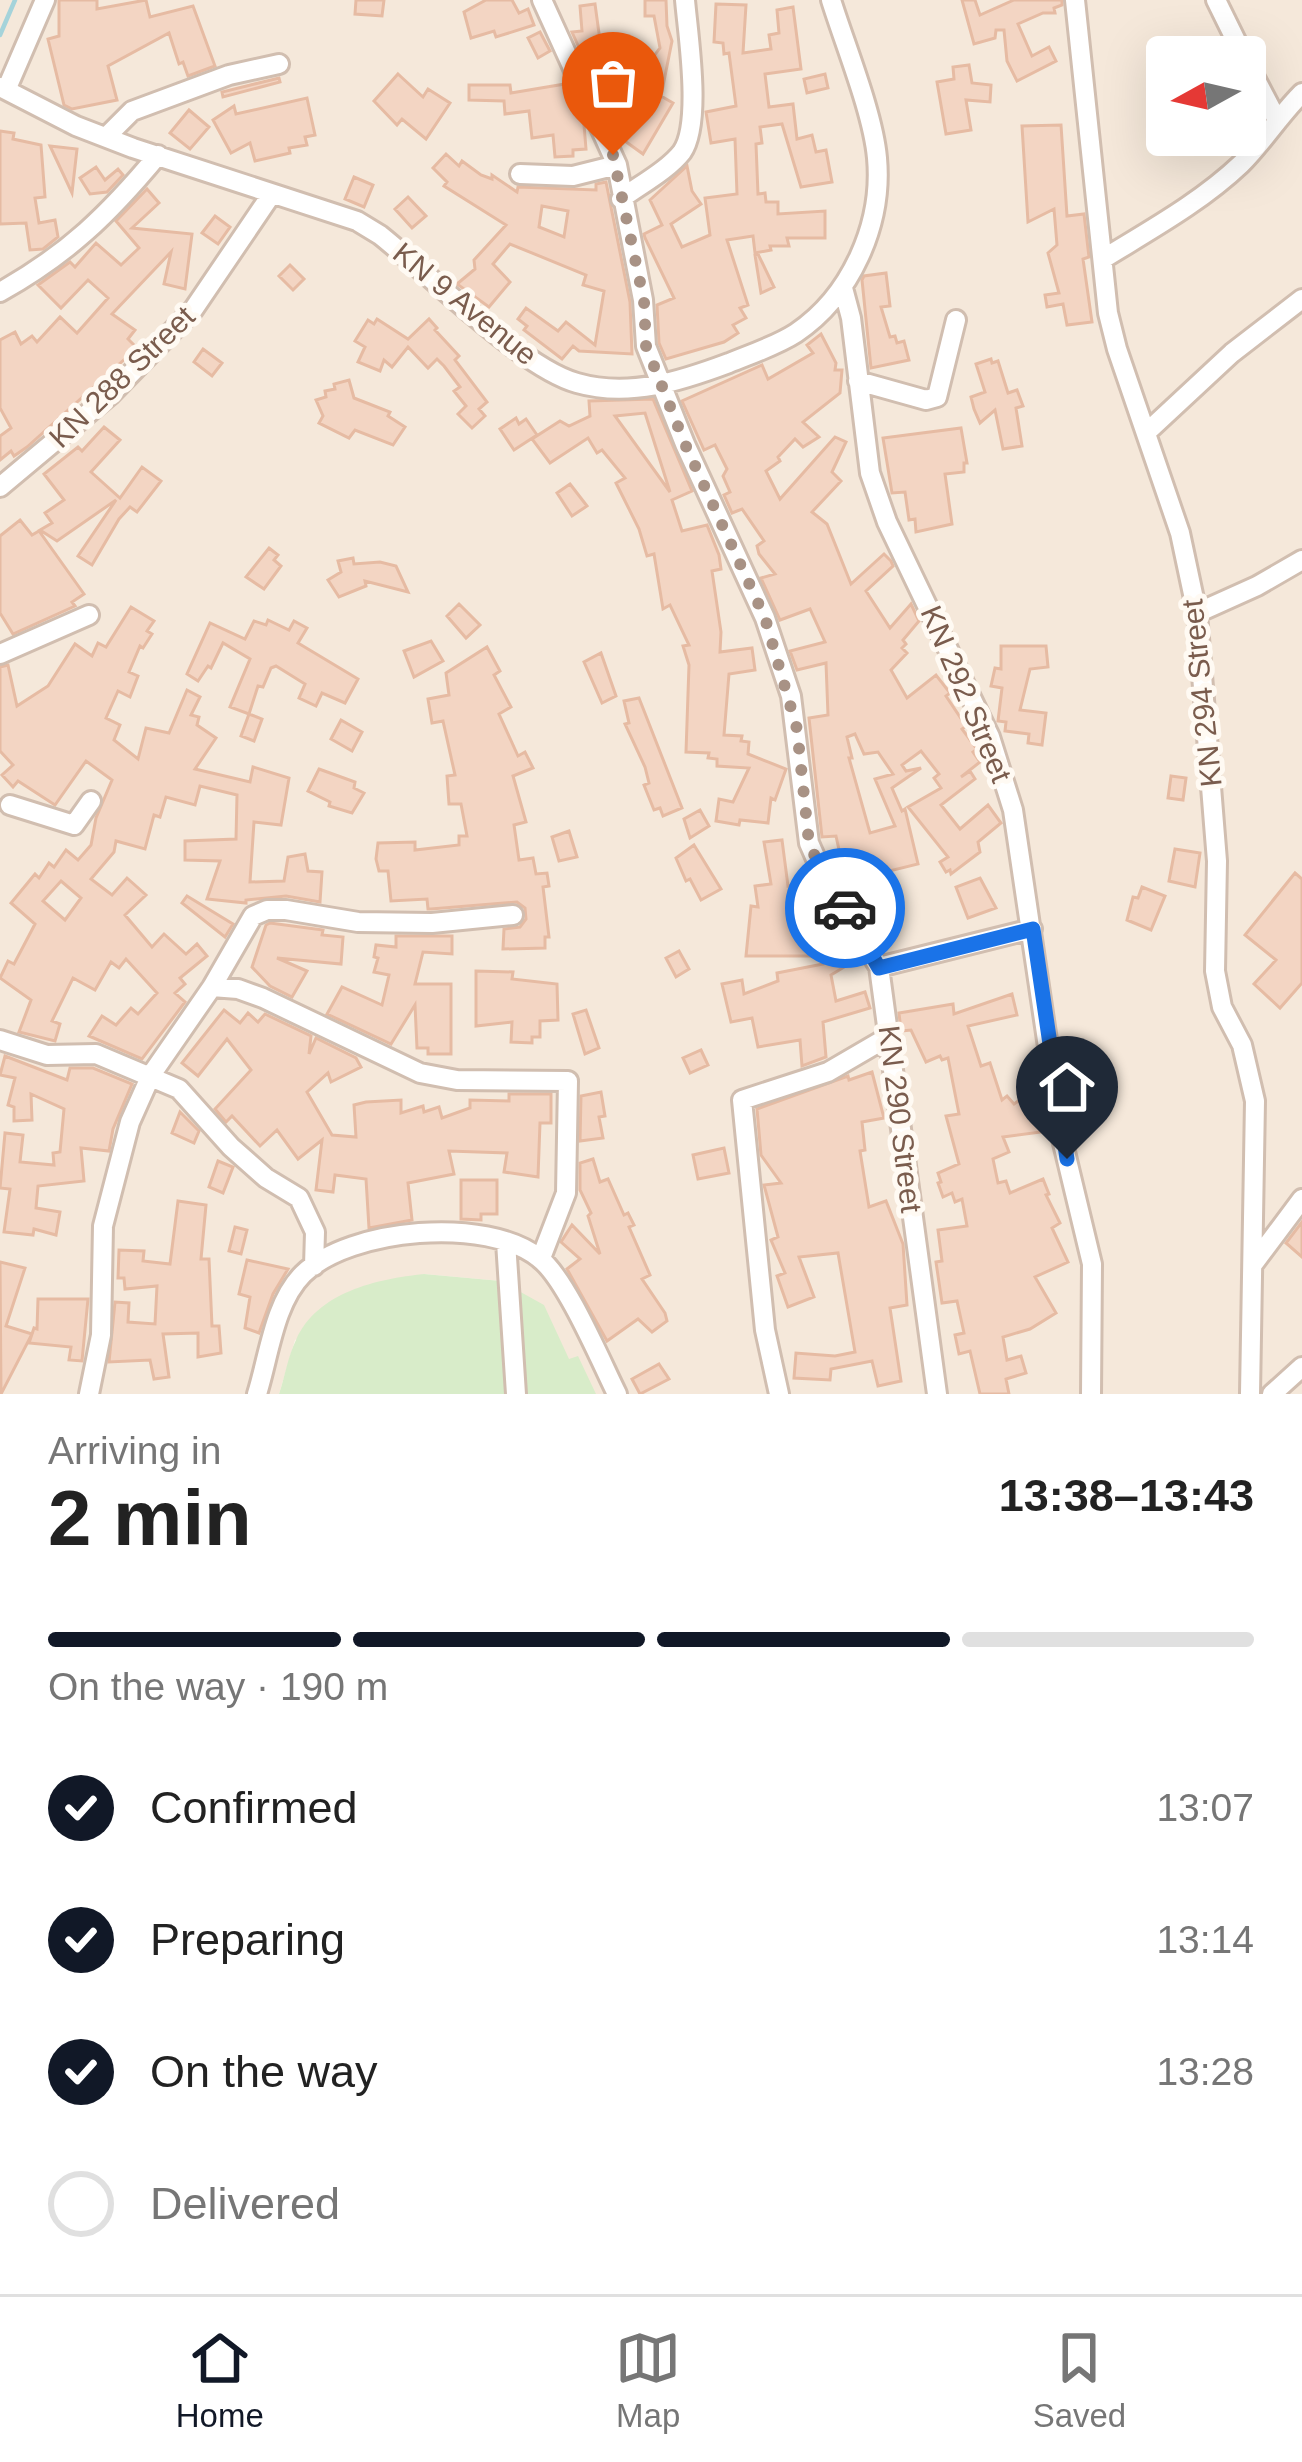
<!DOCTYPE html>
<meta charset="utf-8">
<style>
body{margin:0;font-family:Helvetica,sans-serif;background:#f2f2f2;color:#222;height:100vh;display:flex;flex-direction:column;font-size:45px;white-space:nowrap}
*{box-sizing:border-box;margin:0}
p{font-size:39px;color:#767676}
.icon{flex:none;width:66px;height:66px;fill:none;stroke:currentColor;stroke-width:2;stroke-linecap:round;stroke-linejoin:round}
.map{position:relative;height:1394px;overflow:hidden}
.side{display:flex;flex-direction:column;background:#fff;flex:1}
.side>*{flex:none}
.needle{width:78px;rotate:262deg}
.fabs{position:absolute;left:1146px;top:36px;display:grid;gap:24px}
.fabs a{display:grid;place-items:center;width:120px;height:120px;border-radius:12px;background:#fff;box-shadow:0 12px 48px #0002;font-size:60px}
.pin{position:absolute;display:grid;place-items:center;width:102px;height:102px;color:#fff;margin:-123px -51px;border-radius:50% 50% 50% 0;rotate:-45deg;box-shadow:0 0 12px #0007}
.pin .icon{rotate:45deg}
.courier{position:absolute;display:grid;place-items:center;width:120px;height:120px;margin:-60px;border:9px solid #1a73e8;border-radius:50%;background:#fff;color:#222;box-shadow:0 3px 15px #0007}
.headline em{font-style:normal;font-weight:700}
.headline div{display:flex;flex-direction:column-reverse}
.headline{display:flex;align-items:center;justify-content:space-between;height:204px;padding:0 48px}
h1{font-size:78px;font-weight:700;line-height:90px}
.bar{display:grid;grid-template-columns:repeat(4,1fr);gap:18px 12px;align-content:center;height:144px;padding:0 48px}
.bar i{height:15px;border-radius:9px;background:#e0e0e0}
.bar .current{background:#111827}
.bar p{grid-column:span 4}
ol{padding:0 48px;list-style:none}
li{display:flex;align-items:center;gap:36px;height:132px}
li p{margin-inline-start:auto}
li .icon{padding:12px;border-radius:50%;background:#111827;color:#fff;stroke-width:4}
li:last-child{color:#767676}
li i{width:66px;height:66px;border:6px solid #e0e0e0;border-radius:50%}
.dock{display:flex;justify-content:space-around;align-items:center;height:168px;border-top:3px solid #e0e0e0;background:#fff;font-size:33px;color:#767676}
.dock a{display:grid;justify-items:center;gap:6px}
.dock .current{color:#111827}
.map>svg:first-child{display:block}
</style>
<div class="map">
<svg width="1302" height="1394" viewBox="0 0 1302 1394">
<rect width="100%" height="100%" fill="#fdf6ec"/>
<path fill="#f5e8da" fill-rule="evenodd" d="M0,0H1302V1394H586L501,1281L424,1274L295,1340L279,1394H0ZM1167,57H1245V135H1167Z"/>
<path fill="#d8ecc9" d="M424,1274L501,1281L544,1305L569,1359L578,1356L596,1394H279C285,1376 288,1356 296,1340C317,1292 377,1279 424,1274Z"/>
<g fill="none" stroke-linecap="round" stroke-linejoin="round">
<path stroke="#a5d3da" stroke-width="4.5" d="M0,35L15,0"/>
</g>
<path fill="#f3d5c3" stroke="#e6bba3" stroke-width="3" fill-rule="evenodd" d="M59,0H97V9L146,0L150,17L193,6L215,66L188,76L183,62L179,64L169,33L108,66L117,100L72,109L64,105L48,39L59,36Z
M356,0H384L382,16L355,14Z
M486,0H512L519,13L528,9L534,25L496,37L494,31L471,38L464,12Z
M645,0H666L667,26L672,41L661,96L673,103L643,154L618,136L633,112V84L660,48L654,16H645Z
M962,0H975L980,15L1014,0H1062V5L1054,8L1055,13H1043L1018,24L1032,56L1049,47L1056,61L1017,81L1007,61L1004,30H996L995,38L974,44Z
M595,4L602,55L609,52L615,68L592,77L572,32L582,31L580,6Z
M716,4L746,5L743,53L771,49L769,35L779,33L777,10L793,7L801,69L765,74L769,107L793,104L797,139L812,135L816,152L826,150L832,182L801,187L782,124L760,127L762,143L756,144L758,194L765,193L766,202H778V214L825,211V238H787L789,246H770L771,250L755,253L753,236L727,240L748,305L740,308L746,318L733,325L738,333L724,342L666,359L659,343L657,305L674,298L645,238L644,234L662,225L650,200L687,166L692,191L701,204L671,224L682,247L710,235L705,198L737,194L735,139L711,143L706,112L736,106L729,53L724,54L723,43L714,42Z
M540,32L550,51L538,58L528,38Z
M969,65L972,83L991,85L990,102L966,100L971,130L946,134L937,82L954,79L953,67Z
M398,74L423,97L428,89L450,103L426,139L402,119L397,125L374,101Z
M825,74L828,88L807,93L804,79Z
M279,78L280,82L223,97L222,92Z
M565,84L584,125L586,149L573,150V156L555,157L553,135L532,138L529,111L505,114L504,101L469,100V85H510L511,93Z
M307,98L315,135L305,137L307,145L289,148L290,153L255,161L250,143L231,153L213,120L234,106L236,114Z
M189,110L209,127L190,149L170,133Z
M1061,125L1067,216L1084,214L1089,257L1083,259L1092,322L1067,325L1063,304L1047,307L1045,295L1059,293L1048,253L1057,245L1054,209L1028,222L1022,126Z
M0,131L14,133L13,139L41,145L45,197L35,198L39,223L55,220L58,237L43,249L30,250L26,223L0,224Z
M50,146L77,149L72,193Z
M446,154L459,166L462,161L481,175L492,179V175L517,192L518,187L596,190V184L606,182L630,302L632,354L579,351L573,346L562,359L524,330L527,326L518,319L526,308L558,331L566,322L595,345L604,291L583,285L586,275L510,244L493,264L510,282L489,307L457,284L475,269L474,260L506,225L444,186L447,182L433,168ZM542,206L568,211L564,237L539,227Z
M96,167L105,180L118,169L123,175L107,192L90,194L80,178Z
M354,177L373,185L364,207L345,199Z
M147,189L159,203L132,228L192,234L185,289L164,284L171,252L112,314L135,330L128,339L137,348L27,447L14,456L11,451L0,460V436L11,428L0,408V340L15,332L21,344L32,336L37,342L60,317L77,333L108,298L88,280L61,308L38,285L70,262L75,267L96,243L121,265L139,248L116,221Z
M408,197L426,216L412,228L395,209Z
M215,216L230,227L218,244L202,233Z
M758,254L774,287L761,293L755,255Z
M290,265L304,279L293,290L279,276Z
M886,273L890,306L881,307L890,337L895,336L897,343L904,341L909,360L871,368L862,280L864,276Z
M377,319L408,339L429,319L437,328L435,330L459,356L455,360L487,402L479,409L485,416L472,428L458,414L466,406L454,391L460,387L444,366L437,359L428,368L408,347L392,367L384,360L380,371L358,362L365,347L355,341L368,320L374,324Z
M821,334L836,363L835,370H842L840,393L803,422L819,437L803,447L795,439L778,457L780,461L766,471L780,499L835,437L846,442L832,472L841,481L812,512L827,524L851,584L884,554L891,561L893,566L866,591L890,628L911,604L919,621L903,640L906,644L902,648L907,653L891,670L907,698L936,675L950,693L946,696L966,726L962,729L977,749L973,752L980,762L961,777L970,771L975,779L941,805L960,829L988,805L1001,823L978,842L980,852L951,874L950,870L946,872L940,862L948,857L908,807L941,788L934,778L939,774L921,751L902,765L906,771L921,768L892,788L902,811L905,809L918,864L885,872L887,881L882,882L896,927L872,930L843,868L836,836L822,837L809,718L828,715L826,663L797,670L790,651L825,642L810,609L780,620L761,578L775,574L759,554L757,546L764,541L742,509L732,513L724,495L730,492L723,476L727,469L715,445L704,450L682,401L762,365L768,379L813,353L807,345ZM855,734L864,754L878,752L893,774L875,779L895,826L870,833L849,758H852L847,737Z
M203,349L222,363L212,376L194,362Z
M991,359L992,363L998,361L1008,393L1017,390L1023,406L1016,408L1022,446L1003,449L995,410L980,423L974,409L971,397L985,392L976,364Z
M349,380L354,398L390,412L388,416L405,427L393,445L355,430L349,438L319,423L323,416L316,400L326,397L325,391L335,389L334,384Z
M653,399L692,491L672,500L682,531L707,525L719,555L721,569L712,571L721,632L720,652L752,648L755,670L729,674L724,735L742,736L741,741L749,742L748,754L786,769L775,800L771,798L768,823L740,820L739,825L716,821L719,799L733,802L749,768L717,766V759L708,758L709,753L686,752L689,665L683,646L689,645L670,605L663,609L654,554L647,556L639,529L616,483L625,478L602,450L597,453L588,438L550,463L532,439L560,421L569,426L590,416L589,401ZM645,413L670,492L615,416Z
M516,418L519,424L526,419L537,435L514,450L500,429Z
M104,427L120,440L91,472L120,498L142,467L161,481L137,512L130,507L119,519L92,565L78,556L116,500L57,541L40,530L52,523L45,513L64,500L44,474L78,447L82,451Z
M961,428L967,463H964V472L945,474L952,524L916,532L915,519L909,520L905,492L892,493L883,438Z
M570,484L587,506L572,516L557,493Z
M20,520L32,535L39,531L84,594L72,602L75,606L13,634L0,613V536Z
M269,548L278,555L274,560L281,566L264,589L246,577Z
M353,558L354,564L380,562L396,566L408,592L365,581L366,586L339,597L328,580L341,572L338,561Z
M459,604L480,625L466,638L447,616Z
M131,607L154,621L147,631L152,634L143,648L140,646L129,672L138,676L130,697L118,691L106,718L120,725L114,740L138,759L146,728L169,733L187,690L200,697L191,715L199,717L197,725L216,738L195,769L250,782L253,767L289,778L281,825L254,822L250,882L284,881L288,857L305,854L308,871L322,872L320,902L286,896L246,900V903L207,899L220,861L185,860V841L236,839L237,795L200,786L195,805L166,797L160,817L154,815L145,849L116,841L114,852L91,879L112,895L127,878L146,895L125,915L152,947L164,934L186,954L197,944L207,956L180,978L185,984L175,993L185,1002L142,1059L89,1036L102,1016L116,1025L131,1008L138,1014L157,993L126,959L119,968L111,962L95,990L73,978L52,1021L60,1024L55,1041L19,1032L31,1000L0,978L8,961L14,964L35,924L11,903L35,874L39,878L49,863L54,867L66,850L78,860L91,845L96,818L112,780L86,761L55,805L18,781L13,787L2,775L13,765L0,751V667L8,665L17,706L48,686L75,644L92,656L98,643L106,647ZM61,881L81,898L65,920L43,901Z
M268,620L289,630L294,621L307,628L298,643L358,679L345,703L322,693L316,706L299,698L305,684L276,666L271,668L263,687L258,686L249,714L230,707L250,659L223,643L211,668L208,666L198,681L187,674L210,623L245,639L254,621L266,625Z
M431,641L443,661L414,677L404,651Z
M1001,646H1046L1048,667L1030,669L1020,710L1046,713L1042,745L1028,743L1029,734L1005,731L1006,722L998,721L1002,688L991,686L995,668L1001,669Z
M487,647L500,671L494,675L511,707L499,714L518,756L525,752L533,768L513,776L526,822L514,825L519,860L533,858L536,874L547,873L549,886L543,887L549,937H545V948L503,949L504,929L520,927L526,919L525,908L517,902L431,909H428L427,899L391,901L388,871H379L376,859L378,843L415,842V850L459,845V836H467L461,804H449L447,776L455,775L443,721L432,723L428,699L449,695L446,673Z
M601,653L616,696L602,703L584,662Z
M639,698L682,808L663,816L660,808L654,810L644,785L649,783L645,767L625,724L629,723L624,701Z
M249,714L262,719L254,741L241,736Z
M341,720L362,732L352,751L331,739Z
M319,769L355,782L354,788L364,793L352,813L329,806L330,802L308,791Z
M1171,776L1186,778L1183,800L1168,798Z
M700,810L709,826L690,838L684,819Z
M569,831L577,857L559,861L552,837Z
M782,840L788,886L811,880L823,915L831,914L854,961L831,975L836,1001L865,992L870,1008L823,1022L826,1057L802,1066L800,1040L758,1047L752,1018L731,1022L722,984L742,980L744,994L778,981L777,973L823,964V956H746L751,906L758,907L755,886L771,884L764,842Z
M694,845L721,889L701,900L690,879L686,881L676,858Z
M1175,849L1200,853L1195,887L1169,881Z
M1295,873L1302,879V983L1280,1008L1254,984L1276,960L1245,935Z
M980,878L996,908L968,918L956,887Z
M1142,887L1165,896L1151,930L1127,920L1133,897L1138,898Z
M187,896L233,924L225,937L182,903Z
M270,923L323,930L322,935L343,937L341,964L277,958L307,971L292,997L270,986L252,967L266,925Z
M396,936H452V954L423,952L415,984H451V1054H428V1048H417L415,1005L391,1044L327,1014L342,987L382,1005L389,975L374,972L378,958L374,957L376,945L396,947Z
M679,951L689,969L676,977L666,958Z
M476,971L513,972L512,979L557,984L558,1020L540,1021V1037H532V1043L511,1042L512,1022L476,1026Z
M1012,994L1017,1015L968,1026L981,1066L990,1063L1002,1100L1007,1096L1014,1104L1028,1094L1038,1107L1041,1132L1003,1137L1009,1152L993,1159L998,1183L1006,1181L1010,1193L1043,1179L1049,1194L1046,1195L1060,1223L1052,1228L1068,1262L1035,1277L1056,1313L1030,1329L1003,1337L1007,1360L1021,1356L1026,1373L1006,1379L1009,1394H980L970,1351L959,1354L955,1335L964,1333L957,1301L942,1303L936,1262L942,1261L938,1230L967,1226L962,1199L955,1202L952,1193L943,1197L938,1183L941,1182L938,1173L959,1164L946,1116L959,1114L948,1058L942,1060L940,1056L926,1062L911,1030L901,1031L899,1013L953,1004L954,1014Z
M224,1010L240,1023L248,1013L258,1022L265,1014L311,1036L309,1054L316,1038L356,1058L361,1067L331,1082L328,1073L307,1092L332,1135L356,1137L354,1105L366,1102L401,1100V1113L423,1106L424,1112L439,1107L442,1118L470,1108V1100L509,1101V1094H551V1123H540L538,1177L504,1172L507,1153L449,1151L454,1174L408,1183L412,1220L369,1228L366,1179L335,1175L333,1192L316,1190L322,1140L298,1159L277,1130L260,1146L232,1116L226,1122L215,1109L251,1070L227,1039L198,1076L182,1063Z
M586,1010L599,1048L585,1054L573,1014Z
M701,1050L708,1065L690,1073L683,1058Z
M5,1056L67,1080L70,1068H93L132,1084L113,1129L109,1151L81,1148L84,1181L38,1186L36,1208L60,1212L56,1235L34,1229L33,1235L4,1232L10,1189L0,1188L5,1133L23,1135L20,1162L54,1165L53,1153L60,1152L64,1109L31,1094L32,1120L14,1121V1107L8,1105L15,1078L0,1075Z
M1072,1059L1101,1064L1097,1090L1068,1086Z
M872,1072L884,1118L862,1122L865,1150L860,1151L869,1207L886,1201L903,1244L907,1305L890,1308L901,1381L878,1386L872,1361L831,1369L830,1380L794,1378L796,1353L835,1356L855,1352L838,1253L799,1257L814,1297L788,1307L777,1276L785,1273L771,1240L778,1237L764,1185L781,1183L761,1155L757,1109L848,1076L849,1080Z
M601,1092L605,1116L599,1117L603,1138L580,1141L581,1096Z
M180,1112L199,1131L194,1143L172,1133Z
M724,1148L729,1173L698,1179L693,1155Z
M593,1159L600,1182L608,1179L624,1215L628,1213L634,1225L629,1227L650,1275L642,1279L665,1313L667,1321L652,1332L638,1319L607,1341L567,1269L580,1259L561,1242L572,1225L600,1254L588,1216L591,1213L580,1190V1163Z
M218,1161L233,1167L223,1193L209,1187Z
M461,1180H497V1214H481V1220L461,1219Z
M178,1201L206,1205L201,1259H209L212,1326H219L221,1353L198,1357V1333L163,1334L169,1377L154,1379L150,1360L109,1362L115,1302L129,1303L128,1322L155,1324L157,1286L125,1289L124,1278H118L119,1250L144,1251L143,1261L170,1264Z
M1302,1222V1257L1286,1243Z
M235,1227L247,1230L241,1254L229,1251Z
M247,1260L288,1269L273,1294L259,1333L245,1328L250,1297L239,1294Z
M0,1262L25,1268L6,1326L32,1334L1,1394Z
M38,1299H88L82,1361L69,1360L71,1347L29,1343L34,1328L37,1329Z
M659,1364L669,1379L640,1394L632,1379Z"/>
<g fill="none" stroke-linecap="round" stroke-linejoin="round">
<defs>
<path id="minor" d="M542,0L617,165L643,300L646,346L685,444L765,618L791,696L809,843L824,877L879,967L937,1394
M1075,0L1108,313L1117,349L1180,533L1197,613L1217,861L1215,971L1222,1007L1242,1045L1255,1101L1250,1394
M1216,0L1244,57
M1245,59L1276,118
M0,87L76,126L133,148L357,221L380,235C428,273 522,368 577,383C629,398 681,381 729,363C751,354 776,346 796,333C851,296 883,224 877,158C873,113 845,45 831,0
M7,88L45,0
M106,137L132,111L229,75L279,64
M520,174L573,176L617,165
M621,199C640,185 668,170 682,152C702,123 688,35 685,0
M1103,259C1150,230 1201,202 1241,164C1263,142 1280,115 1302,93
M843,288L851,318L870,473L887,522L990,737L1013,810L1061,1135L1092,1264L1091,1394
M0,292C68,254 109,214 158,155
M858,381L926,400L937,397L956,320
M1147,432L1232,353L1302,299
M0,487L110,395L193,310L271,195
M1197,613L1257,586L1302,560
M0,654L89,615
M10,805L74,825L91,801
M879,967L1032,929
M212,987L238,989L263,998L420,1073L457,1080L568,1081L566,1193L541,1258
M0,1040L47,1055L96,1054L179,1089L231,1147L266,1178L299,1198L315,1232L314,1266
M506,1242L516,1394
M1254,1263L1302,1199
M89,1394L101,1335L103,1226L130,1122L151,1075L212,987L253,916L267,910H286L358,922L432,923L513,915
M257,1394C269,1356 274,1303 303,1274C350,1228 487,1216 539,1258C566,1278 601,1362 617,1394
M779,1394L765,1330L742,1100L828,1072L888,1037
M1272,1394L1302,1367"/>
</defs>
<use href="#minor" stroke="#d1beb0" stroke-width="24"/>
<use href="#minor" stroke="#fff" stroke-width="18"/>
</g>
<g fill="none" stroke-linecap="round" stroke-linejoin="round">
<path stroke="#a89285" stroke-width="12" stroke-dasharray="0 21.6" d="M613,155L644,301L646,346L685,444L765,618L797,729L809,843L824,877L845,908"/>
<path stroke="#1a73e8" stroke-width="15" d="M845,908L879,968L1033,929L1067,1159"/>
</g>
<g text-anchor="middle" stroke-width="10" stroke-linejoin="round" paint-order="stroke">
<g font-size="30" fill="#7a5c4d" stroke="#fffaf3">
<text transform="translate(465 304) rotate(39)" y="10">KN 9 Avenue</text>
<text transform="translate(122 377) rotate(-44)" y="10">KN 288 Street</text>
<text transform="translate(1202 693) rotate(-96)" y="10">KN 294 Street</text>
<text transform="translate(966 694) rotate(67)" y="10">KN 292 Street</text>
<text transform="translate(900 1119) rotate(83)" y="10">KN 290 Street</text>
</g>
</g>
</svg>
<div class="fabs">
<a><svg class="needle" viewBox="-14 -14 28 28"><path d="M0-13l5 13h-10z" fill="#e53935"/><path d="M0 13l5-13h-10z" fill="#767676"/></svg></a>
</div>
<div class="pin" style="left:613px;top:155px;background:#ea580c"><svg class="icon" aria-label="bag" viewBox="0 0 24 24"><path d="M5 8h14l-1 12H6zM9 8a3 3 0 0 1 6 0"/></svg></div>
<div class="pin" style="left:1067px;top:1159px;background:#1f2937"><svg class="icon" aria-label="home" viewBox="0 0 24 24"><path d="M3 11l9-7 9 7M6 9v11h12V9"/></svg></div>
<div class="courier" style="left:845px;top:908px"><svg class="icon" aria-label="car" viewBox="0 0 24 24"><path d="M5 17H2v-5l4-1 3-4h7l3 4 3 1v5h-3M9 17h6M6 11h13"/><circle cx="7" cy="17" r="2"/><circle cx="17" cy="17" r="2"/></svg></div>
</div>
<section class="side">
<div class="headline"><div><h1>2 min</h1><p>Arriving in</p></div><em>13:38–13:43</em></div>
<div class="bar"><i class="current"></i><i class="current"></i><i class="current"></i><i></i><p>On the way · 190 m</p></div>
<ol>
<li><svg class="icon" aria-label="check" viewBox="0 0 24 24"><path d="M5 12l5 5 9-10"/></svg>Confirmed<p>13:07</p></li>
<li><svg class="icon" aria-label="check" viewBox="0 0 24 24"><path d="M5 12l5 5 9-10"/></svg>Preparing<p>13:14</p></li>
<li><svg class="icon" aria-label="check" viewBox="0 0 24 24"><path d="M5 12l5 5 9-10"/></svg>On the way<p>13:28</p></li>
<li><i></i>Delivered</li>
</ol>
</section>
<nav class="dock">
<a class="current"><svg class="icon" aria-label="home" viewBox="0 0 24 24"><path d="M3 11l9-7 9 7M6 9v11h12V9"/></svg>Home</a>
<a><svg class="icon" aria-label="map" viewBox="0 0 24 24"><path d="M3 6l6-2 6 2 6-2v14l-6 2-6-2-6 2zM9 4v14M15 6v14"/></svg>Map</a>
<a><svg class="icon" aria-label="saved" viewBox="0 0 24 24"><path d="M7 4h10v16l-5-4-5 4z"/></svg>Saved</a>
</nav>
